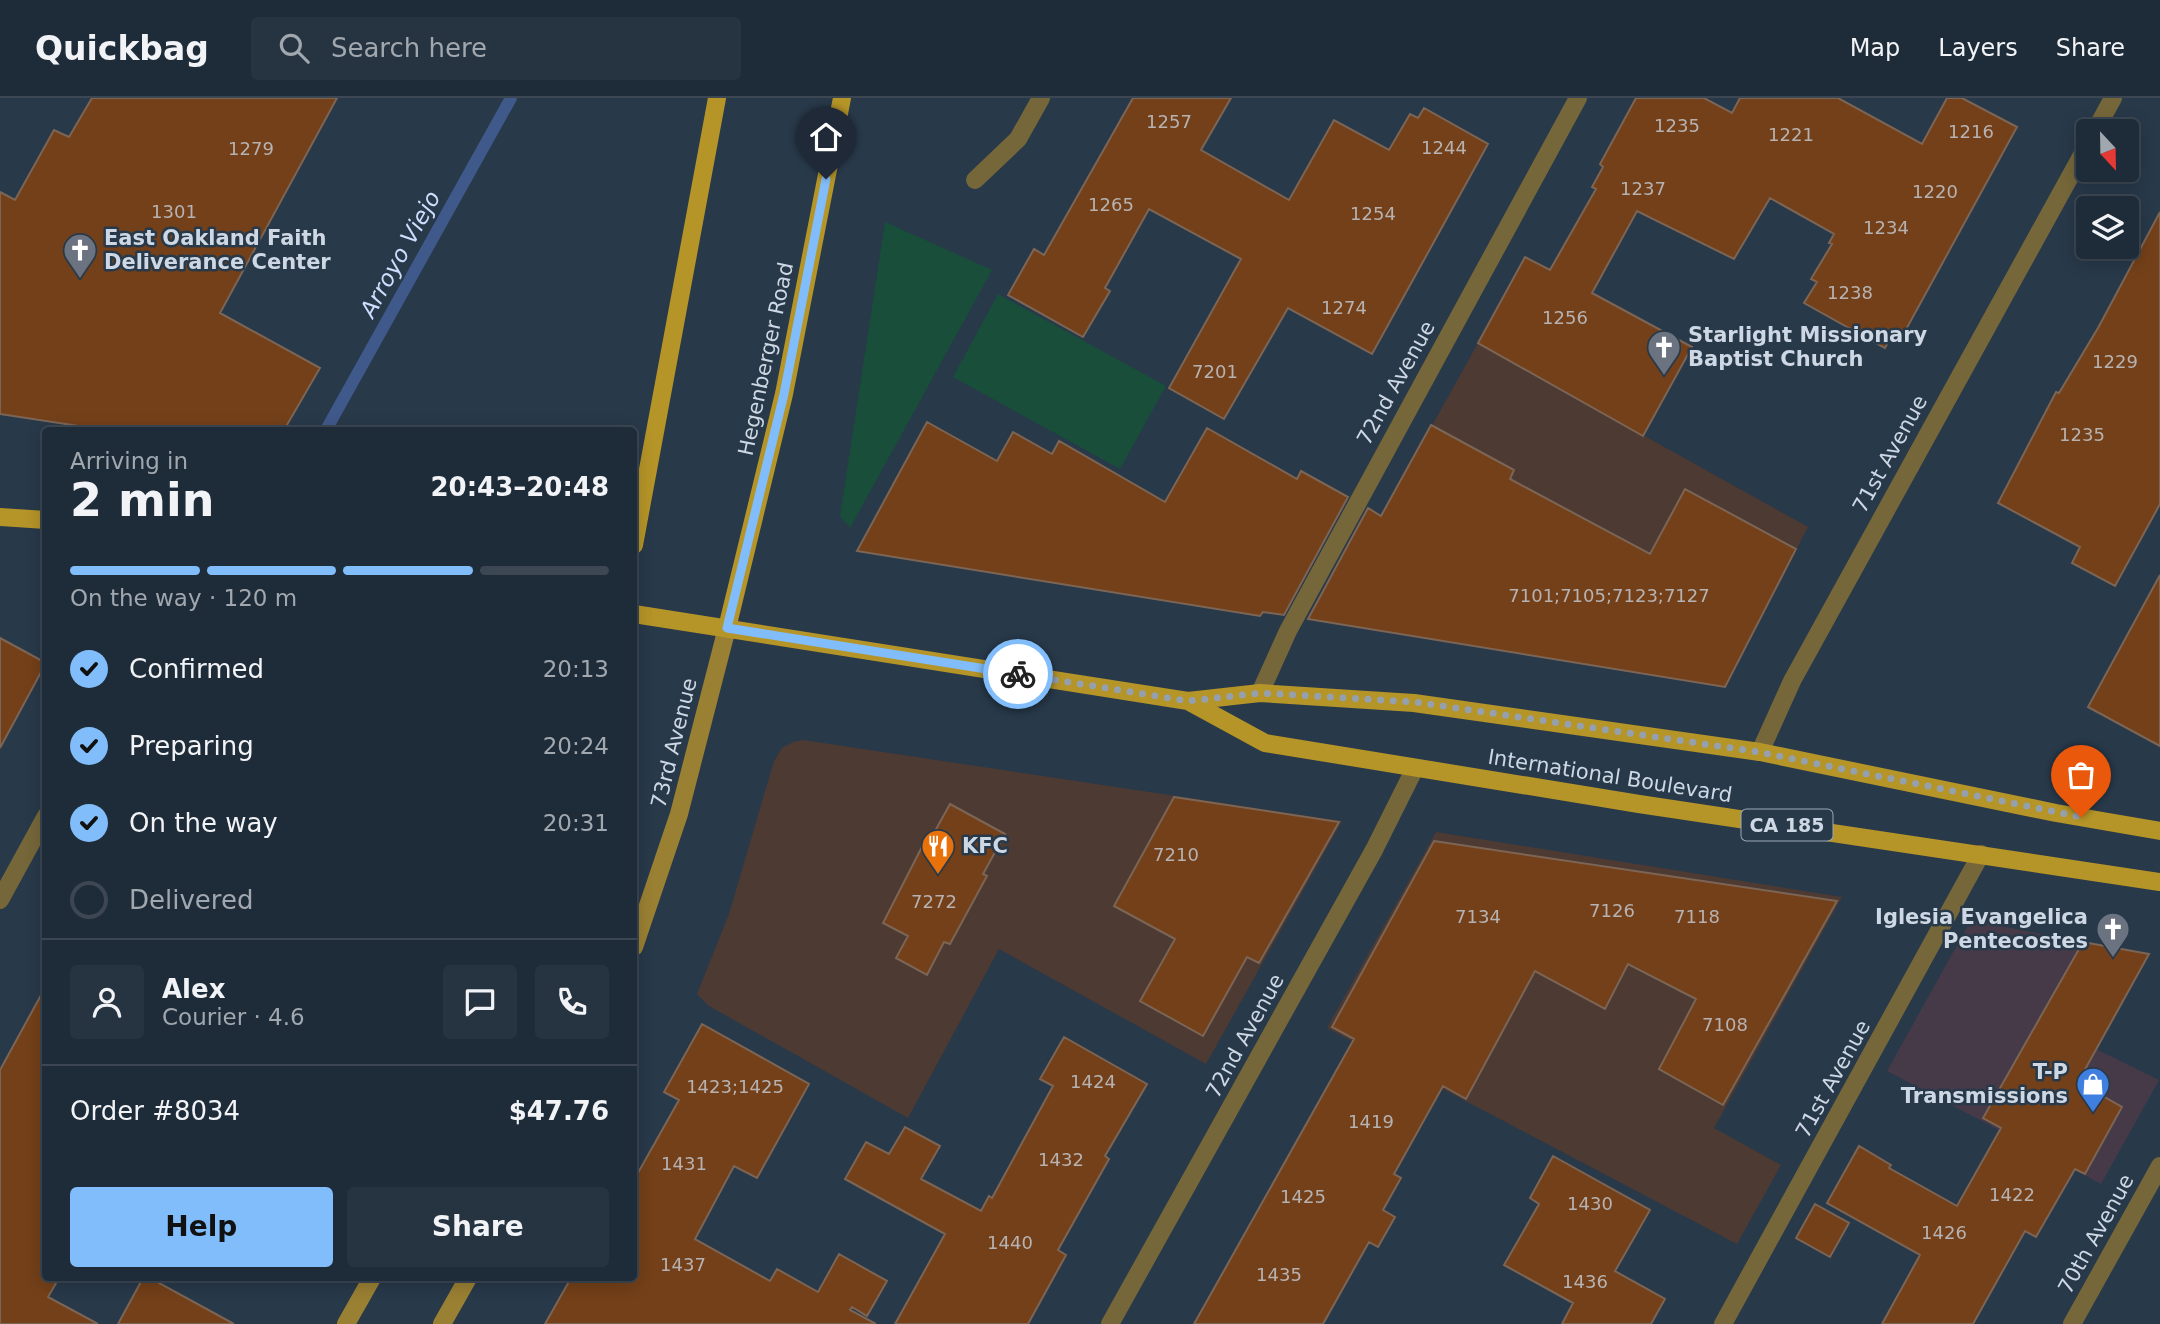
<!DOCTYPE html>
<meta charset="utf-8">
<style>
body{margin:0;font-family:"DejaVu Sans",sans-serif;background:#263340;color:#f1f3f6;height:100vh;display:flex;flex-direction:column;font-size:26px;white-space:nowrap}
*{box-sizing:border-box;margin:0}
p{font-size:23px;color:#a1a7ae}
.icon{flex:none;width:38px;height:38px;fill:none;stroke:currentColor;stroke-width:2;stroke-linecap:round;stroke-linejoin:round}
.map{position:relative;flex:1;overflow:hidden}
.sheet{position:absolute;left:42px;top:329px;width:595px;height:854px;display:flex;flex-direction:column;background:#1e2b38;border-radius:7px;box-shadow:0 4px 18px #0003,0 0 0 2px #3c4753}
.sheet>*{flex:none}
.needle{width:46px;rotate:158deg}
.buttons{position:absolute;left:2076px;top:21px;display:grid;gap:14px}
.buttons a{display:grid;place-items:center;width:63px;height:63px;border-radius:7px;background:#1e2b38;box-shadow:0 4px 18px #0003,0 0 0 2px #3c4753;font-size:35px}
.pin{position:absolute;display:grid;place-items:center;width:60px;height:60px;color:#fff;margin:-72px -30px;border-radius:50% 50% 50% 0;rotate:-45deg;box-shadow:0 0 7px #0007}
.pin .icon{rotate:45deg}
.courier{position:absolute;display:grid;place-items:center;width:70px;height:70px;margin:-35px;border:5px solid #81bdfa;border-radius:50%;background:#fff;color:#222;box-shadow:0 2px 9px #0007}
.head em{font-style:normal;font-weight:700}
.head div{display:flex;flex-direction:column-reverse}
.head{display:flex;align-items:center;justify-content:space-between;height:119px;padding:0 28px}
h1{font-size:46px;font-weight:700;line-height:52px}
.bar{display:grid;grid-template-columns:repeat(4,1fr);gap:10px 7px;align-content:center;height:84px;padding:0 28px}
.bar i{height:9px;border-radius:5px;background:#3c4753}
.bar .on{background:#81bdfa}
.bar p{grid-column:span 4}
.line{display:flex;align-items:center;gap:18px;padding:0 28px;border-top:2px solid #3c4753}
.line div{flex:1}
.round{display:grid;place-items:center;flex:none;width:74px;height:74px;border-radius:7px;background:#263340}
ol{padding:0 28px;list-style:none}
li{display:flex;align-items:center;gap:21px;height:77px}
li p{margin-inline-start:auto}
li .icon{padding:7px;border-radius:50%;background:#81bdfa;color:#111;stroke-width:4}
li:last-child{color:#a1a7ae}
li i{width:38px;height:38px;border:4px solid #3c4753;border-radius:50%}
.button{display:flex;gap:14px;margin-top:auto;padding:14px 28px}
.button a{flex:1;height:80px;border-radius:7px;background:#81bdfa;color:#111;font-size:28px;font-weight:700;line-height:80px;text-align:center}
.button a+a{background:#263340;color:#f1f3f6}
header{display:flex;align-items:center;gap:42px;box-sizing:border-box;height:98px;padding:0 35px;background:#1e2b38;border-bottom:2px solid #3c4753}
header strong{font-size:33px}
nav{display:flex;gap:38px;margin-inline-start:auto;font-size:24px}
.search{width:490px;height:63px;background:#263340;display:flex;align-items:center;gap:18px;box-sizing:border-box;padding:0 24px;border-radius:7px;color:#a1a7ae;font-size:26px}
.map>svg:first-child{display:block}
</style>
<header>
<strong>Quickbag</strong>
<div class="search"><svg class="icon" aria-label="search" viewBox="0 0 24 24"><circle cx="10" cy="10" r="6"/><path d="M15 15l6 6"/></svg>Search here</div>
<nav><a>Map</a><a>Layers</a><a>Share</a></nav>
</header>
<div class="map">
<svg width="2160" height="1226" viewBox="0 0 2160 1226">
<rect width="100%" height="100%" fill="#28394a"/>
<path fill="#4d3a33" d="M1478,245L1808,429L1725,589L1399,387Z
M803,642L1342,723L1206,966L999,851L908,1020L709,908L697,896L729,816L774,663L782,650L793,644Z
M1436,734L1842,799L1714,1030L1781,1067L1737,1146L1327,930Z"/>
<path fill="#463a49" d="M1971,822L2083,844L2096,951L2159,982L2101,1086L1887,973Z"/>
<path fill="#184e3a" d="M885,124L992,172L850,430L840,418Z
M998,196L1166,288L1120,371L953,279Z"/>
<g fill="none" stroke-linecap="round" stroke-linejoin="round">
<path stroke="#40598b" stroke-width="12" d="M326,332L511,0"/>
</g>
<path fill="#734019" stroke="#7c6555" stroke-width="2" d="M92,0H337L220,215L320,270L284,332H105L0,316V94L15,102L54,32L69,39Z
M1133,0H1231L1201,52L1289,102L1334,22L1389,52L1410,16L1418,20L1424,10L1488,46L1372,256L1288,210L1224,321L1169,290L1241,161L1149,111L1105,190L1110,193L1083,239L1008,197L1034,151L1044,157Z
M1636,0H1704L1732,15L1740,0H1838L1922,46L1947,0H1962L2017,29L1903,237L1894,232L1885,250L1804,205L1817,184L1811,181L1832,146L1829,145L1834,136L1770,100L1734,161L1637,113L1592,195L1692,249L1643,338L1478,245L1525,159L1550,172L1596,91L1592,89L1603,69L1600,66Z
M2160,114V406L2115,488L2072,465L2080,449L1998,405L2056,294L2059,295L2098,230Z
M927,324L997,363L1013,334L1052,356L1059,343L1165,404L1207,330L1297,381L1301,373L1348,399L1284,517L1263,514L1260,518L857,453Z
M1431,327L1514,372L1510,381L1650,456L1685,391L1796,451L1725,589L1308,521L1368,410L1381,418Z
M2160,477V648L2088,609Z
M0,540L46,565L0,650Z
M1174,699L1339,724L1259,865L1247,859L1203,938L1140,903L1175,841L1114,808Z
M950,706L1005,736L983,776L987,778L950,846L944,844L927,877L896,860L908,838L883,825L927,739L930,742Z
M1434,743L1837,803L1723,1007L1659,971L1696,901L1628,866L1605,911L1535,873L1466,1001L1443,988L1394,1076L1401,1080L1383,1112L1395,1119L1378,1149L1369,1144L1323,1226H1194L1354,941L1332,929Z
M2083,844L2149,856L2078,984L2122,1009L2085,1076L2075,1071L2036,1139L2025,1133L1973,1226H1882L1920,1157L1827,1105L1859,1048L1891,1067L1889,1070L1957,1108L2001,1030L1983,1020Z
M46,888V1180H59L48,1199L98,1226H0V972Z
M702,926L809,986L757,1080L734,1068L695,1141L770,1183L777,1171L818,1194L839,1156L887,1183L867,1218L852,1209L850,1212L876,1226H545L571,1180H634V1082L679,1002L664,994Z
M1064,939L1147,986L1105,1058L1109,1061L1058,1152L1066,1157L1028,1226H895L945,1136L845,1081L866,1044L889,1056L905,1029L940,1048L921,1081L981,1113L989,1098L992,1100L1053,988L1040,981Z
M1553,1058L1650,1112L1615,1173L1665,1201L1651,1226H1562L1573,1205L1504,1167L1539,1106L1530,1100Z
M1815,1106L1849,1125L1830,1159L1796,1140Z
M143,1180H150L234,1226H118Z"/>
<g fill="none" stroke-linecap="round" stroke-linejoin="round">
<path stroke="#76673a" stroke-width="18" d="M2095,33L2113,0
M975,82L1018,41L1041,0
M1260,595L1288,533L1578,0
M1760,654L1792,583L2088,46
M0,802L46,718
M1110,1226L1374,752L1415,670
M1723,1226L1981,756
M2072,1226L2160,1068"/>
<path stroke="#9a8033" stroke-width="18" d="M634,849L679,716L727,530
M346,1226L372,1180
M442,1226L468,1180"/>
<path stroke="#b59428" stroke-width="18" d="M0,419L46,422
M634,447L717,0
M634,516L1188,603L1260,595L1414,605L1760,654L2056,715L2160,733
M727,530L784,296L842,0
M1188,603L1265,645L1639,706L2160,784"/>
</g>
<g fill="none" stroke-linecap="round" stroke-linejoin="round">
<path stroke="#94a0ae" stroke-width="7" stroke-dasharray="0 12.6" d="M1018,576L1188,603L1261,595L1415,604L1759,654L2081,719"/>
<path stroke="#81bdfa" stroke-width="9" d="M826,81L784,296L727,530L1018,576"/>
</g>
<defs>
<symbol id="church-pin" viewBox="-11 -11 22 30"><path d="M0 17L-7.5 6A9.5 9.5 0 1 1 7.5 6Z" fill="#6b7280" stroke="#28394a"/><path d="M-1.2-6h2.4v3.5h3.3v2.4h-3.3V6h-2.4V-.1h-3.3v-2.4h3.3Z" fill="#fff"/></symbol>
<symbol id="restaurant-pin" viewBox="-11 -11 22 30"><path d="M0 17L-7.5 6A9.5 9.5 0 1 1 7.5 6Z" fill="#e8710a" stroke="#28394a"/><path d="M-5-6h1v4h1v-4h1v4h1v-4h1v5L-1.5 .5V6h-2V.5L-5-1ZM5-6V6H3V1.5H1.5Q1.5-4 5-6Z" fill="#fff"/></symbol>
<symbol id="shop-pin" viewBox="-11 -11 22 30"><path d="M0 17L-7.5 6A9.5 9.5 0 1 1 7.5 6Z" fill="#3f7fe0" stroke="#28394a"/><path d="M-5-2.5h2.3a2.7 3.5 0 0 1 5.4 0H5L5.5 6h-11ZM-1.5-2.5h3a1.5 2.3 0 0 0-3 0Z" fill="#fff"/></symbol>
</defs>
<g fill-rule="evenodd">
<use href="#church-pin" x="61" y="133" width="38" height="52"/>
<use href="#church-pin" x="1645" y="230" width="38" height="52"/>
<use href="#restaurant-pin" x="919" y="729" width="38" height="52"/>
<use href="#church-pin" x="2094" y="812" width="38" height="52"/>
<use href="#shop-pin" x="2074" y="967" width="38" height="52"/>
</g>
<g text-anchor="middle" stroke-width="5" stroke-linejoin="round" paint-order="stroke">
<g font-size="18" fill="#b7b2b1">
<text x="1169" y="30">1257</text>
<text x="1677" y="34">1235</text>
<text x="1971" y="40">1216</text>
<text x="1791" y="43">1221</text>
<text x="1444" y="56">1244</text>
<text x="251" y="57">1279</text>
<text x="1643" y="97">1237</text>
<text x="1935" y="100">1220</text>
<text x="1111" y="113">1265</text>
<text x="174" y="120">1301</text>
<text x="1373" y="122">1254</text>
<text x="1886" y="136">1234</text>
<text x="1850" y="201">1238</text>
<text x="1344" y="216">1274</text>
<text x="1565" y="226">1256</text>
<text x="2115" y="270">1229</text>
<text x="1215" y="280">7201</text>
<text x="2082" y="343">1235</text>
<text x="1609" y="504">7101;7105;7123;7127</text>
<text x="1176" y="763">7210</text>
<text x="934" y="810">7272</text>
<text x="1612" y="819">7126</text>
<text x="1478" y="825">7134</text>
<text x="1697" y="825">7118</text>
<text x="1725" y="933">7108</text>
<text x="1093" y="990">1424</text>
<text x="735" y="995">1423;1425</text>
<text x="1371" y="1030">1419</text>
<text x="1061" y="1068">1432</text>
<text x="684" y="1072">1431</text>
<text x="2012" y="1103">1422</text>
<text x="1303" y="1105">1425</text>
<text x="1590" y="1112">1430</text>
<text x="1944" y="1141">1426</text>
<text x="1010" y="1151">1440</text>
<text x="683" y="1173">1437</text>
<text x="1279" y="1183">1435</text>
<text x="1585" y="1190">1436</text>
</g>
<rect fill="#28394a" stroke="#9ca8b6" stroke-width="2" x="1741.5" y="711.5" width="91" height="31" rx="5"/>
<g font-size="19" font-weight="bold" fill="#ced8e4">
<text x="1787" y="734">CA 185</text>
</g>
<g font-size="21" font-weight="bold" fill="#ced8e4" stroke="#28394a" text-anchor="start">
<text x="104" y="147">East Oakland Faith<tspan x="104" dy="24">Deliverance Center</tspan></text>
<text x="1688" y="244">Starlight Missionary<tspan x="1688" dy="24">Baptist Church</tspan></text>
<text x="962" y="755">KFC</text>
<text x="2088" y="826" text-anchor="end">Iglesia Evangelica<tspan x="2088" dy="24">Pentecostes</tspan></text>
<text x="2068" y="981" text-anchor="end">T-P<tspan x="2068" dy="24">Transmissions</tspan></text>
</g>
<g font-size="21" fill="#ced8e4" stroke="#28394a">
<text transform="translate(766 261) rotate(-78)" y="7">Hegenberger Road</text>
<text transform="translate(1396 285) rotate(-61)" y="7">72nd Avenue</text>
<text transform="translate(1890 356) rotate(-61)" y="7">71st Avenue</text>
<text transform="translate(674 645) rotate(-76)" y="7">73rd Avenue</text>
<text transform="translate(1610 678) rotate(9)" y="7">International Boulevard</text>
<text transform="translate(1245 938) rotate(-61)" y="7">72nd Avenue</text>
<text transform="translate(1833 981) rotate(-61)" y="7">71st Avenue</text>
<text transform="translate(2096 1136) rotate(-61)" y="7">70th Avenue</text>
</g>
<g font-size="23" font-style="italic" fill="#cdddfd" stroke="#28394a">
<text transform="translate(400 156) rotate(-61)" y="8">Arroyo Viejo</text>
</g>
</g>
</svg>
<div class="buttons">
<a><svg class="needle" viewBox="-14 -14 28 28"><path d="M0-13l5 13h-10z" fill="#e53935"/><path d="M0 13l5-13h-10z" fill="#a1a7ae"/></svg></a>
<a><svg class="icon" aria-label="layers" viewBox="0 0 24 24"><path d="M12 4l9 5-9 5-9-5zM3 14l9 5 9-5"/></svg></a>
</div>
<div class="pin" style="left:2081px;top:719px;background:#ea580c"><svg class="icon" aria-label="bag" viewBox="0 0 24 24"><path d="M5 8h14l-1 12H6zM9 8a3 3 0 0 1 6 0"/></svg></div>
<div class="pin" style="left:826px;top:81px;background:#1f2937"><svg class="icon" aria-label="home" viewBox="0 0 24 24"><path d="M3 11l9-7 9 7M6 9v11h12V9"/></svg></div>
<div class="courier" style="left:1018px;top:576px"><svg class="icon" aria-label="bike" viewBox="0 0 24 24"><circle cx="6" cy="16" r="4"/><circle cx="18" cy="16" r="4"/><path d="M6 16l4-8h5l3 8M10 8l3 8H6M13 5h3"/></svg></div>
<section class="sheet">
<div class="head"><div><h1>2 min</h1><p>Arriving in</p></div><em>20:43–20:48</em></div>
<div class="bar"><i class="on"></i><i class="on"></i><i class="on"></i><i></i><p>On the way · 120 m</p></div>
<ol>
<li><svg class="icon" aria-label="check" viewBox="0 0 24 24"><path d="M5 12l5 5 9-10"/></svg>Confirmed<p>20:13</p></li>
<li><svg class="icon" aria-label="check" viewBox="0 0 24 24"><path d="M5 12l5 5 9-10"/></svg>Preparing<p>20:24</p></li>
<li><svg class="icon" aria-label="check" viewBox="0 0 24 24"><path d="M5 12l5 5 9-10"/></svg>On the way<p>20:31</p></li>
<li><i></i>Delivered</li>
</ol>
<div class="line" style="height:126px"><a class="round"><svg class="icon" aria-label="person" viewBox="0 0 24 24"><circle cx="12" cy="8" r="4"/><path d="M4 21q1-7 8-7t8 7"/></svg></a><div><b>Alex</b><p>Courier · 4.6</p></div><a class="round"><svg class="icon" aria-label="chat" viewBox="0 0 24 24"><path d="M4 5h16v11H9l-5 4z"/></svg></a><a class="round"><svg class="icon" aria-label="phone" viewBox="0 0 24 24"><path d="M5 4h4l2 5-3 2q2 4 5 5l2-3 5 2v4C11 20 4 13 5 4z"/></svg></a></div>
<div class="line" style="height:91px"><div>Order #8034</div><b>$47.76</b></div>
<div class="button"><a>Help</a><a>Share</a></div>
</section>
</div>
